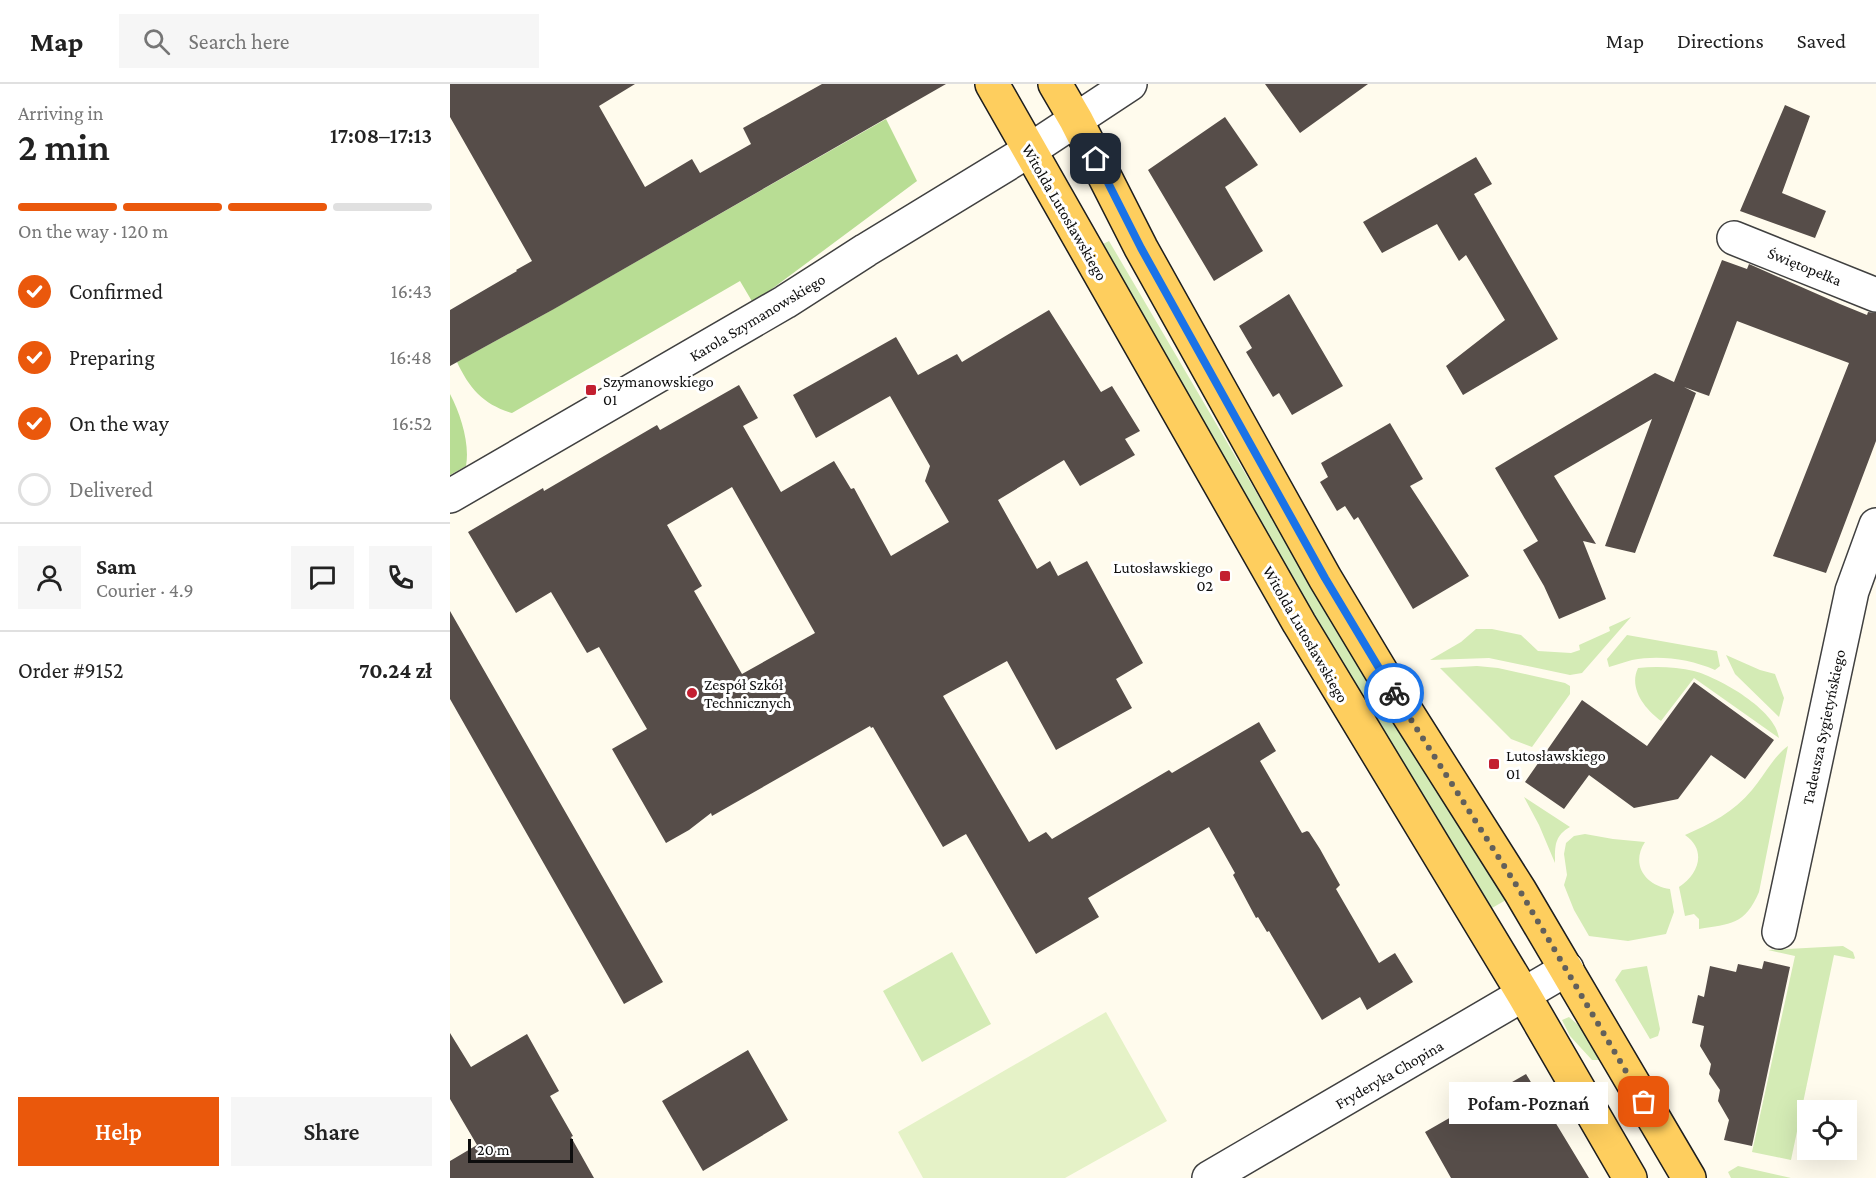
<!DOCTYPE html>
<meta charset="utf-8">
<style>
body{margin:0;font-family:"Crimson Pro",serif;background:#f6f6f6;color:#222;height:100vh;display:flex;flex-direction:column;font-size:22px;white-space:nowrap}
*{box-sizing:border-box;margin:0}
p{font-size:20px;color:#767676}
.icon{flex:none;width:33px;height:33px;fill:none;stroke:currentColor;stroke-width:2;stroke-linecap:round;stroke-linejoin:round}
.map{position:relative;flex:1;overflow:hidden}
.side{display:flex;flex-direction:column;background:#fff;width:450px}
.side>*{flex:none}
.tools{position:absolute;left:1347px;top:1016px;display:grid;gap:12px}
.tools a{display:grid;place-items:center;width:60px;height:60px;border-radius:0px;background:#fff;box-shadow:0 6px 24px #0002;font-size:30px}
.scale{position:absolute;left:18px;bottom:15px;width:105px;box-sizing:border-box;padding-left:6px;border:3px solid #0d0d0d;border-top:0;font-size:16px;line-height:21px;white-space:nowrap;color:#0d0d0d;-webkit-text-stroke:4px #fff;paint-order:stroke}
.pin{position:absolute;display:grid;place-items:center;width:51px;height:51px;color:#fff;margin:-26px;border-radius:12px;box-shadow:0 3px 9px #0006}
.courier{position:absolute;display:grid;place-items:center;width:60px;height:60px;margin:-30px;border:4px solid #1a73e8;border-radius:50%;background:#fff;color:#222;box-shadow:0 2px 8px #0007}
.bubble{position:absolute;height:42px;border-radius:0px;background:#fff;box-shadow:0 6px 24px #0002;font-size:20px;font-weight:600;line-height:42px;text-align:center}
.summary em{font-style:normal;font-weight:600}
.summary div{display:flex;flex-direction:column-reverse}
.summary{display:flex;align-items:center;justify-content:space-between;height:102px;padding:0 18px}
h1{font-size:39px;font-weight:600;line-height:45px}
.bar{display:grid;grid-template-columns:repeat(4,1fr);gap:9px 6px;align-content:center;height:72px;padding:0 18px}
.bar i{height:8px;border-radius:4px;background:#e0e0e0}
.bar .on{background:#ea580c}
.bar p{grid-column:span 4}
.line{display:flex;align-items:center;gap:15px;padding:0 18px;border-top:2px solid #e0e0e0}
.line div{flex:1}
.round{display:grid;place-items:center;flex:none;width:63px;height:63px;border-radius:0px;background:#f6f6f6}
ol{padding:0 18px;list-style:none}
li{display:flex;align-items:center;gap:18px;height:66px}
li p{margin-inline-start:auto}
li .icon{padding:6px;border-radius:50%;background:#ea580c;color:#fff;stroke-width:4}
li:last-child{color:#767676}
li i{width:33px;height:33px;border:3px solid #e0e0e0;border-radius:50%}
.button{display:flex;gap:12px;margin-top:auto;padding:12px 18px}
.button a{flex:1;height:69px;border-radius:0px;background:#ea580c;color:#fff;font-size:24px;font-weight:600;line-height:69px;text-align:center}
.button a+a{background:#f6f6f6;color:#222}
header{display:flex;align-items:center;gap:36px;box-sizing:border-box;height:84px;padding:0 30px;background:#fff;border-bottom:2px solid #e0e0e0}
header strong{font-size:28px}
nav{display:flex;gap:33px;margin-inline-start:auto;font-size:21px}
.search{width:420px;height:54px;background:#f6f6f6;display:flex;align-items:center;gap:15px;box-sizing:border-box;padding:0 21px;border-radius:0px;color:#767676;font-size:22px}
main{display:flex;flex:1;min-height:0}
.map>svg:first-child{display:block}
</style>
<header>
<strong>Map</strong>
<div class="search"><svg class="icon" aria-label="search" viewBox="0 0 24 24"><circle cx="10" cy="10" r="6"/><path d="M15 15l6 6"/></svg>Search here</div>
<nav><a>Map</a><a>Directions</a><a>Saved</a></nav>
</header>
<main>
<section class="side">
<div class="summary"><div><h1>2 min</h1><p>Arriving in</p></div><em>17:08–17:13</em></div>
<div class="bar"><i class="on"></i><i class="on"></i><i class="on"></i><i></i><p>On the way · 120 m</p></div>
<ol>
<li><svg class="icon" aria-label="check" viewBox="0 0 24 24"><path d="M5 12l5 5 9-10"/></svg>Confirmed<p>16:43</p></li>
<li><svg class="icon" aria-label="check" viewBox="0 0 24 24"><path d="M5 12l5 5 9-10"/></svg>Preparing<p>16:48</p></li>
<li><svg class="icon" aria-label="check" viewBox="0 0 24 24"><path d="M5 12l5 5 9-10"/></svg>On the way<p>16:52</p></li>
<li><i></i>Delivered</li>
</ol>
<div class="line" style="height:108px"><a class="round"><svg class="icon" aria-label="person" viewBox="0 0 24 24"><circle cx="12" cy="8" r="4"/><path d="M4 21q1-7 8-7t8 7"/></svg></a><div><b>Sam</b><p>Courier · 4.9</p></div><a class="round"><svg class="icon" aria-label="chat" viewBox="0 0 24 24"><path d="M4 5h16v11H9l-5 4z"/></svg></a><a class="round"><svg class="icon" aria-label="phone" viewBox="0 0 24 24"><path d="M5 4h4l2 5-3 2q2 4 5 5l2-3 5 2v4C11 20 4 13 5 4z"/></svg></a></div>
<div class="line" style="height:78px"><div>Order #9152</div><b>70.24 zł</b></div>
<div class="button"><a>Help</a><a>Share</a></div>
</section>
<div class="map">
<svg width="1426" height="1094" viewBox="0 0 1426 1094">
<rect width="100%" height="100%" fill="#fffbed"/>
<path fill="#d4ebb5" d="M659,157L917,597L1056,816L1042,824L851,509L649,162Z
M1181,533L1132,589L1120,591L1039,574L980,576L1011,558L1026,545H1042L1071,551L1088,567L1121,569L1130,566L1129,561L1160,547L1159,543Z
M1177,551L1267,567L1270,582L1265,586C1239,575 1210,571 1182,576C1174,578 1167,581 1159,583L1157,575Z
M1276,571L1310,586L1325,590L1334,614L1329,633L1285,590Z
M1027,582L1048,584L1115,599L1120,602V610L1082,663L1061,655L990,584Z
M1188,584C1206,582 1227,583 1244,587C1270,594 1326,626 1329,654L1244,594L1211,637C1196,626 1178,605 1188,584Z
M1338,662L1309,808C1295,841 1280,840 1249,845V835L1244,830L1235,832L1229,803C1249,790 1257,766 1235,751C1260,740 1284,728 1302,706C1314,692 1323,673 1338,662Z
M1074,713L1120,743C1104,752 1105,763 1105,779L1089,741Z
M1135,750L1163,755L1195,758C1180,781 1196,802 1220,805L1224,828L1216,850L1178,857L1139,852L1124,826L1114,801L1117,791L1114,770L1116,759L1124,752Z
M1393,862L1403,868L1405,874L1404,875L1384,871L1341,1076L1302,1068L1345,872L1318,866Z
M502,868L541,940L472,978L433,907Z
M1197,882L1210,945L1208,952L1200,955L1165,896L1172,886Z
M1119,933L1133,945L1149,976H1142L1120,952L1112,936Z
M1288,1082L1341,1094H1281L1278,1088Z"/>
<path fill="#b8dd94" d="M436,35L467,97L303,219L290,197L62,329C34,321 19,304 7,278L93,231Z
M0,310C11,331 20,360 16,382L0,391Z"/>
<path fill="#e5f2c7" d="M656,928L717,1037L615,1094H473L448,1048Z"/>
<path fill="#564d49" fill-rule="evenodd" d="M0,0H185L149,22L195,103L242,75L250,89L301,60L293,44L372,0H496L104,225L0,282V226L67,187L66,186L82,177L0,33Z
M815,0H918L850,49Z
M1335,21L1360,32L1332,109L1376,127L1365,154L1290,127Z
M775,33L808,81L775,103L813,167L764,197L698,86Z
M1026,73L1042,100L1024,110L1108,255L1013,311L996,282L1055,236L1016,171L1009,177L987,140L932,169L913,138Z
M1272,176L1297,185L1299,180L1390,220L1417,231L1418,228L1426,229V357L1376,489L1323,472L1399,279L1287,237L1259,312L1234,303L1246,309L1185,469L1155,462L1202,335L1104,392L1146,460L1133,457L1156,515L1109,535L1094,502L1073,466L1088,457L1045,384L1205,289L1224,298Z
M839,210L893,302L842,331L829,309L823,313L796,268L802,264L789,242Z
M599,226L651,308L662,302L690,347L675,355L685,371L630,402L614,376L548,416L587,485L600,477L608,492L637,477L693,579L666,595L682,624L606,666L557,577L493,612L579,758L596,748L602,755L719,686L722,689L809,638L826,667L810,677L852,749L857,747L859,748L870,765L890,801L886,805L929,879L945,869L963,898L917,926L910,913L872,936L819,847L817,848L808,833L806,834L783,791L785,789L759,743L638,814L649,833L586,870L516,750L493,763L423,643L421,644L420,642L262,732L261,729L239,746L216,759L162,665L197,645L149,563L137,569L101,508L66,529L18,448L93,404L94,407L207,341L210,346L289,301L308,334L293,342L331,408L384,377L401,405L404,404L441,472L499,438L475,397L480,382L440,312L366,354L343,311L446,253L468,291L507,270L512,278ZM282,403L365,549L292,590L244,507L252,502L217,441Z
M940,339L973,395L960,402L1019,492L963,525L908,433L904,436L895,422L887,427L870,398L878,393L871,379Z
M0,527L213,898L174,920L0,615Z
M1244,598L1324,656L1295,695L1261,671L1228,715L1184,724L1139,691L1114,725L1075,698L1132,616L1197,662Z
M1314,877L1340,883L1302,1062L1274,1056L1279,1036L1268,1017L1270,1006L1259,990L1261,980L1250,962L1254,942L1242,939L1248,911L1254,913L1260,882L1286,888L1288,880L1312,885Z
M0,949L21,983L77,950L109,1007L100,1012L123,1052L121,1053L144,1094H0V1077L27,1061L0,1015Z
M298,966L338,1036L253,1087L212,1017Z
M1076,990L1139,1094H1001L975,1048Z"/>
<g fill="none" stroke-linecap="round" stroke-linejoin="round">
<defs>
<path id="minor" d="M1284,154L1426,211
M0,412L335,218L416,166L580,66L680,0
M1329,848L1402,507L1426,441
M759,1094L1117,885"/>
<path id="major" d="M542,0L849,539L1074,911L1180,1094
M605,0L626,36L691,164L875,494L932,589L1070,807L1239,1094"/>
</defs>
<use href="#minor" stroke="#404040" stroke-width="36"/>
<use href="#major" stroke="#1e1e1e" stroke-width="36"/>
<use href="#minor" stroke="#fff" stroke-width="33"/>
<use href="#major" stroke="#fece5e" stroke-width="33"/>
</g>
<g fill="none" stroke-linecap="round" stroke-linejoin="round">
<path stroke="#62605b" stroke-width="6" stroke-dasharray="0 10.8" d="M944,609L1070,807L1194,1018"/>
<path stroke="#1a73e8" stroke-width="8" d="M646,75L691,164L875,494L944,609"/>
</g>
<g fill="#c31f30" stroke="#fff" stroke-width="2">
<rect x="135" y="300" width="12" height="12" rx="3"/>
<rect x="769" y="486" width="12" height="12" rx="3"/>
<circle cx="242" cy="609" r="6"/>
<rect x="1038" y="674" width="12" height="12" rx="3"/>
</g>
<g text-anchor="middle" stroke-width="6" stroke-linejoin="round" paint-order="stroke">
<g font-size="16" fill="#0d0d0d" stroke="#fff">
<text transform="translate(615 128) rotate(60)" y="6">Witolda Lutosławskiego</text>
<text transform="translate(1355 182) rotate(22)" y="6">Świętopełka</text>
<text transform="translate(307 233) rotate(-31)" y="6">Karola Szymanowskiego</text>
<text transform="translate(856 550) rotate(60)" y="6">Witolda Lutosławskiego</text>
<text transform="translate(1373 643) rotate(-78)" y="6">Tadeusza Sygietyńskiego</text>
<text transform="translate(939 990) rotate(-30)" y="6">Fryderyka Chopina</text>
</g>
<g font-size="16" fill="#0d0d0d" stroke="#fff" text-anchor="start">
<text x="153" y="303">Szymanowskiego<tspan x="153" dy="18">01</tspan></text>
<text x="763" y="489" text-anchor="end">Lutosławskiego<tspan x="763" dy="18">02</tspan></text>
<text x="254" y="606">Zespół Szkół<tspan x="254" dy="18">Technicznych</tspan></text>
<text x="1056" y="677">Lutosławskiego<tspan x="1056" dy="18">01</tspan></text>
</g>
</g>
</svg>
<div class="tools">
<a><svg class="icon" aria-label="locate" viewBox="0 0 24 24"><circle cx="12" cy="12" r="6"/><path d="M12 2v4M12 18v4M2 12h4M18 12h4"/></svg></a>
</div>
<div class="scale">20 m</div>
<div class="pin" style="left:1194px;top:1018px;background:#ea580c"><svg class="icon" aria-label="bag" viewBox="0 0 24 24"><path d="M5 8h14l-1 12H6zM9 8a3 3 0 0 1 6 0"/></svg></div>
<div class="pin" style="left:646px;top:75px;background:#1f2937"><svg class="icon" aria-label="home" viewBox="0 0 24 24"><path d="M3 11l9-7 9 7M6 9v11h12V9"/></svg></div>
<div class="courier" style="left:944px;top:609px"><svg class="icon" aria-label="bike" viewBox="0 0 24 24"><circle cx="6" cy="16" r="4"/><circle cx="18" cy="16" r="4"/><path d="M6 16l4-8h5l3 8M10 8l3 8H6M13 5h3"/></svg></div>
<div class="bubble" style="left:999px;top:998px;width:159px">Pofam-Poznań</div>
</div>
</main>
